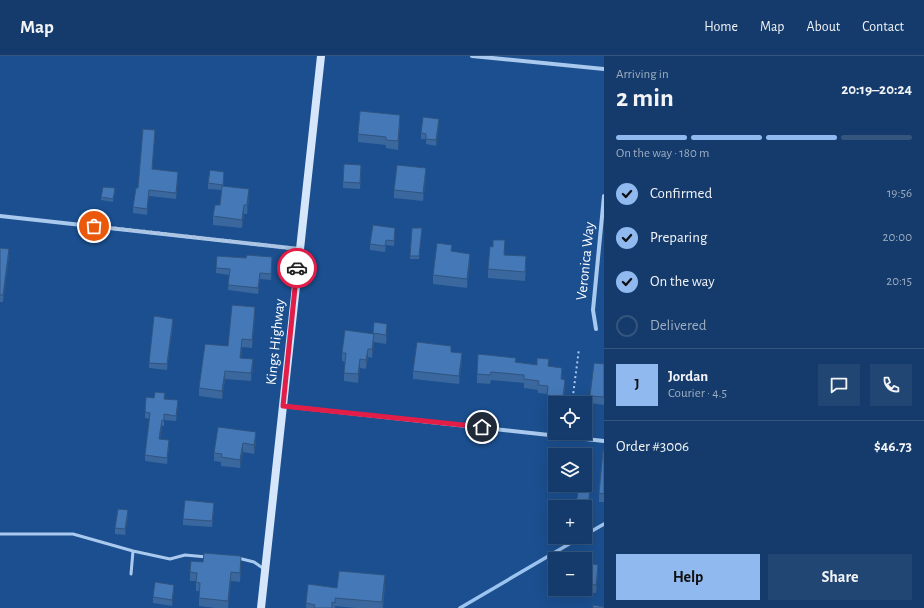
<!DOCTYPE html>
<meta charset="utf-8">
<style>
body{margin:0;font-family:"Alegreya Sans",sans-serif;background:#214673;color:#f1f3f6;height:100vh;display:flex;flex-direction:column;font-size:15px;white-space:nowrap}
*{box-sizing:border-box;margin:0}
p{font-size:13px;color:#9dadc1}
.icon{flex:none;width:22px;height:22px;fill:none;stroke:currentColor;stroke-width:2;stroke-linecap:round;stroke-linejoin:round}
.map{position:relative;flex:1;overflow:hidden}
.side{display:flex;flex-direction:column;background:#143b6b;width:320px}
.side>*{flex:none}
.controls{position:absolute;left:548px;top:340px;display:grid;gap:8px}
.controls a{display:grid;place-items:center;width:44px;height:44px;border-radius:0px;background:#143b6b;box-shadow:0 4px 16px #0002,0 0 0 1px #33557e;font-size:20px}
.pin{position:absolute;display:grid;place-items:center;width:34px;height:34px;color:#fff;margin:-17px;border:2px solid #fff;border-radius:50%;box-shadow:0 1px 4px #0007}
.courier{position:absolute;display:grid;place-items:center;width:40px;height:40px;margin:-20px;border:3px solid #e11d48;border-radius:50%;background:#fff;color:#222;box-shadow:0 1px 5px #0007}
.headline em{font-style:normal;font-weight:700}
.headline div{display:flex;flex-direction:column-reverse}
.headline{display:flex;align-items:center;justify-content:space-between;height:68px;padding:0 12px}
h1{font-size:26px;font-weight:700;line-height:30px}
.bar{display:grid;grid-template-columns:repeat(4,1fr);gap:6px 4px;align-content:center;height:48px;padding:0 12px}
.bar i{height:5px;border-radius:3px;background:#33557e}
.bar .active{background:#90b9f0}
.bar p{grid-column:span 4}
.line{display:flex;align-items:center;gap:10px;padding:0 12px;border-top:1px solid #33557e}
.line div{flex:1}
.round{display:grid;place-items:center;flex:none;width:42px;height:42px;border-radius:0px;background:#214673}
ol{padding:0 12px;list-style:none}
li{display:flex;align-items:center;gap:12px;height:44px}
li p{margin-inline-start:auto}
li .icon{padding:4px;border-radius:50%;background:#90b9f0;color:#111;stroke-width:4}
li:last-child{color:#9dadc1}
li i{width:22px;height:22px;border:2px solid #33557e;border-radius:50%}
.cta{display:flex;gap:8px;margin-top:auto;padding:8px 12px}
.cta a{flex:1;height:46px;border-radius:0px;background:#90b9f0;color:#111;font-size:16px;font-weight:700;line-height:46px;text-align:center}
.cta a+a{background:#214673;color:#f1f3f6}
header{display:flex;align-items:center;gap:24px;box-sizing:border-box;height:56px;padding:0 20px;background:#143b6b;border-bottom:1px solid #33557e}
header strong{font-size:19px}
nav{display:flex;gap:22px;margin-inline-start:auto;font-size:14px}
main{display:flex;flex:1;min-height:0}
.map>svg:first-child{display:block}
</style>
<header>
<strong>Map</strong>
<nav><a>Home</a><a>Map</a><a>About</a><a>Contact</a></nav>
</header>
<main>
<div class="map">
<svg width="604" height="552" viewBox="0 0 604 552">
<rect width="100%" height="100%" fill="#1b4f8f"/>
<g fill="none" stroke-linecap="round" stroke-linejoin="round">
<path stroke="#9cc4f0" stroke-width="3.5" d="M585,479L604,468
M460,552L581,481"/>
<path stroke="#a9c9ee" stroke-width="2" stroke-dasharray="2 3" stroke-linecap="butt" d="M572,347L579,293"/>
<path stroke="#a9c9ee" stroke-width="3" d="M0,478H73L133,495L170,503L185,499L207,501
M238,502L254,506L264,513
M131,518L133,495"/>
<path stroke="#a9c9ee" stroke-width="4" d="M472,0L604,13
M0,160L299,193
M596,273L593,254L604,140
M283,350L604,385"/>
<path stroke="#d6e6fa" stroke-width="8" d="M261,552L321,0"/>
</g>
<path fill="#3a679d" d="M400,67L398,94L386,92V89L358,86V78Z
M439,69L436,90L426,88V83H421V77Z
M155,80L152,113L178,122L176,143L149,140L147,159L133,157V151L138,132Z
M361,115L360,133L343,132V126Z
M224,121L223,130L249,142L247,158H244L242,172L213,169V160L220,149L222,134L208,133V127Z
M426,121L423,145L394,142V134Z
M115,135L113,146L101,144V141Z
M422,172L419,203H410V200Z
M395,178L394,190L386,189L385,196L370,194V188Z
M0,192L9,200L3,246H0Z
M505,193L504,199L526,209L525,225L488,222V213Z
M452,195L470,206L467,232L433,228V219Z
M272,207L271,224L260,223L258,238L228,234L229,219L216,217V212Z
M255,259L252,292L242,291L241,302L253,311L251,325L225,323L222,343L199,340V332L228,290Z
M173,268L167,314L149,312V307Z
M387,276L386,288L374,286L372,302L368,301L366,313L360,312L358,327L344,325V317L345,306L342,305V297L373,277Z
M451,296L462,305L459,328L413,323V315Z
M516,306L549,310L562,320V323L565,332L563,347H555V349L547,348V338L538,337V334L524,332V327L491,324L490,328L477,327V318Z
M604,308V349L590,347V340Z
M154,342L165,343L178,350L176,365L164,364V370H162L160,383L169,390L167,408L145,405V399L150,363L145,362V356Z
M218,371L256,385L254,398L243,396L240,412L221,410V406L214,405V397Z
M604,395V446H599V437Z
M590,437L588,455H585V451H576V448Z
M214,452L212,471L183,469V463Z
M128,460L125,479L115,478V472Z
M585,505L593,509L598,518L596,537L566,534V533H585Z
M241,509L240,526L231,525L228,552H215L199,550V535H196V525H190V516Z
M385,528L383,552H355L335,550V552H306V547L337,532Z
M174,534L172,550L153,547V541Z"/>
<path fill="#305480" d="M400,59V67L398,94V85Z
M439,63V69L436,90V84Z
M155,74V80L152,119V113Z
M426,112V121L423,145V137Z
M178,116V122L176,143V137Z
M249,133V142L247,158V149Z
M149,134V140L147,159V153Z
M244,149V158L242,172V164Z
M395,172V178L394,190V185Z
M9,193V200L3,246V239Z
M470,198V206L467,232V223Z
M260,217V223L258,238V232Z
M255,251V259L252,292V284Z
M173,263V268L167,314V308Z
M387,268V276L386,288V279Z
M374,278V286L372,302V293Z
M242,283V291L240,310V302Z
M368,293V301L366,313V304Z
M462,297V305L459,328V320Z
M253,303V311L251,325V317Z
M360,303V312L358,327V318Z
M225,315V323L222,343V335Z
M565,324V332L563,347V341Z
M178,344V350L176,365V360Z
M162,364V370L159,389V383Z
M256,376V385L254,398V389Z
M169,384V390L167,408V402Z
M243,387V396L240,412V404Z
M590,431V437L588,455V450Z
M128,454V460L125,479V473Z
M241,500V509L240,526V517Z
M598,509V518L596,537V529Z
M231,516V525L228,552V545Z
M385,519V528L382,552V546Z
M174,529V534L172,550V544Z"/>
<path fill="#4478b7" stroke="#305480" d="M360,55L400,59L398,85L386,84V81L358,78Z
M423,61L439,63L436,84L426,83V78L421,77Z
M143,73L155,74L152,113L178,116L176,137L149,134L147,153L133,151L136,132H138Z
M344,108L361,109L360,127L343,126Z
M397,109L426,112L423,137L394,134Z
M210,114L224,116L223,129L208,127Z
M222,130L249,133L247,149H244L242,164L213,160L215,149H220Z
M103,131L115,132L113,143L101,141Z
M373,169L395,172L394,185L386,184L385,190L370,188Z
M412,172H422L419,200H410Z
M493,184H505L504,199L526,200L525,216L488,213L490,190L493,191Z
M437,187L452,189L451,195L470,198L467,223L433,219Z
M0,192L9,193L3,239H0Z
M247,199L272,201L271,218L260,217L258,232L228,229L230,213L216,212L217,200L246,202Z
M232,249L255,251L252,284L242,283L240,302L253,303L251,317L225,315L222,335L199,332L205,288L228,290Z
M154,260L173,263L167,308L149,307Z
M374,266L387,268L386,279L373,277Z
M345,274L374,278L372,293H368L366,304L360,303L358,318L344,317L346,297H342Z
M417,286L451,290V296L462,297L459,320L413,315Z
M478,298L516,302L515,306L537,309V302L549,303L548,310L562,312L561,323L565,324L563,341L547,339L548,330L538,329L539,325L524,323V319L491,316L490,319L477,318Z
M594,307L604,308V341L590,340Z
M155,336L165,337L164,343L178,344L176,360L164,358V364H162L159,383L169,384L167,402L145,399L150,357L145,356L146,341L154,342Z
M218,371L256,376L254,389L243,387L240,404L221,401L222,398L214,397Z
M603,395H604V438L599,437Z
M579,429L590,431L588,450L576,448Z
M185,444L214,447L212,465L183,463Z
M118,453L128,454L125,473L115,472Z
M204,497L241,500L240,517L231,516L228,545L199,542L200,527L196,526L197,517L190,516L191,505L203,506Z
M569,499L583,501V503H569Z
M585,505L593,506V508L598,509L596,529L585,527Z
M339,515L385,519L382,546L335,542V547L332,546V552H314L315,549L306,547L308,528L337,532Z
M155,526L174,529L172,544L153,541Z
M593,549L604,551V552H593Z"/>
<g fill="none" stroke-linecap="round" stroke-linejoin="round">
<path stroke="#afc1d8" stroke-width="4" stroke-dasharray="0 7.2" d="M94,170L299,193L297,212"/>
<path stroke="#e11d48" stroke-width="5" d="M297,212L283,350L482,371"/>
</g>
<g text-anchor="middle" stroke-width="4" stroke-linejoin="round" paint-order="stroke">
<g font-size="15" fill="#fff" stroke="#1b4f8f">
<text transform="translate(585 205) rotate(-84)" y="5">Veronica Way</text>
<text transform="translate(275 286) rotate(-84)" y="5">Kings Highway</text>
</g>
</g>
</svg>
<div class="controls">
<a><svg class="icon" aria-label="locate" viewBox="0 0 24 24"><circle cx="12" cy="12" r="6"/><path d="M12 2v4M12 18v4M2 12h4M18 12h4"/></svg></a>
<a><svg class="icon" aria-label="layers" viewBox="0 0 24 24"><path d="M12 4l9 5-9 5-9-5zM3 14l9 5 9-5"/></svg></a>
<a>+</a>
<a>−</a>
</div>
<div class="pin" style="left:94px;top:170px;background:#ea580c"><svg class="icon" aria-label="bag" viewBox="0 0 24 24"><path d="M5 8h14l-1 12H6zM9 8a3 3 0 0 1 6 0"/></svg></div>
<div class="pin" style="left:482px;top:371px;background:#1f2937"><svg class="icon" aria-label="home" viewBox="0 0 24 24"><path d="M3 11l9-7 9 7M6 9v11h12V9"/></svg></div>
<div class="courier" style="left:297px;top:212px"><svg class="icon" aria-label="car" viewBox="0 0 24 24"><path d="M5 17H2v-5l4-1 3-4h7l3 4 3 1v5h-3M9 17h6M6 11h13"/><circle cx="7" cy="17" r="2"/><circle cx="17" cy="17" r="2"/></svg></div>
</div>
<section class="side">
<div class="headline"><div><h1>2 min</h1><p>Arriving in</p></div><em>20:19–20:24</em></div>
<div class="bar"><i class="active"></i><i class="active"></i><i class="active"></i><i></i><p>On the way · 180 m</p></div>
<ol>
<li><svg class="icon" aria-label="check" viewBox="0 0 24 24"><path d="M5 12l5 5 9-10"/></svg>Confirmed<p>19:56</p></li>
<li><svg class="icon" aria-label="check" viewBox="0 0 24 24"><path d="M5 12l5 5 9-10"/></svg>Preparing<p>20:00</p></li>
<li><svg class="icon" aria-label="check" viewBox="0 0 24 24"><path d="M5 12l5 5 9-10"/></svg>On the way<p>20:15</p></li>
<li><i></i>Delivered</li>
</ol>
<div class="line" style="height:72px"><b class="round" style="background:#90b9f0;color:#111">J</b><div><b>Jordan</b><p>Courier · 4.5</p></div><a class="round"><svg class="icon" aria-label="chat" viewBox="0 0 24 24"><path d="M4 5h16v11H9l-5 4z"/></svg></a><a class="round"><svg class="icon" aria-label="phone" viewBox="0 0 24 24"><path d="M5 4h4l2 5-3 2q2 4 5 5l2-3 5 2v4C11 20 4 13 5 4z"/></svg></a></div>
<div class="line" style="height:52px"><div>Order #3006</div><b>$46.73</b></div>
<div class="cta"><a>Help</a><a>Share</a></div>
</section>
</main>
